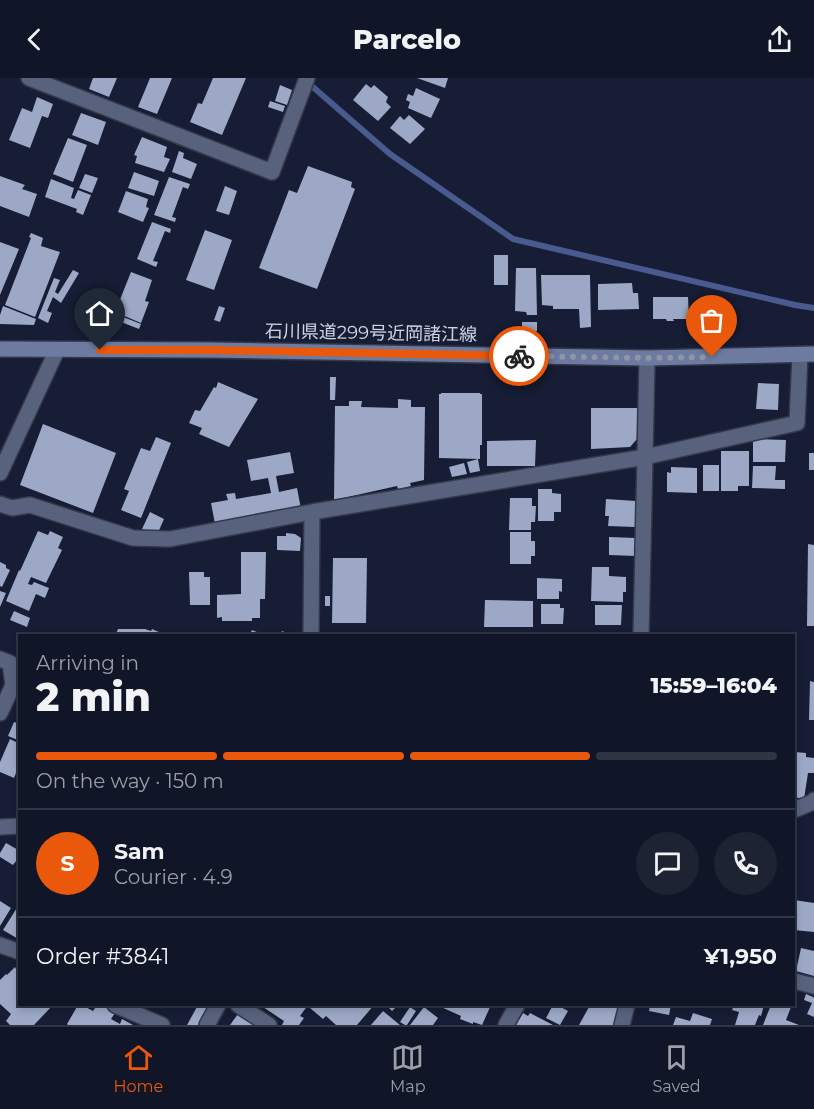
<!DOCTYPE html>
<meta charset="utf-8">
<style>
body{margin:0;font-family:Montserrat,"Noto Sans JP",sans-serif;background:#1e2333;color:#f1f3f6;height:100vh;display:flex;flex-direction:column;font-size:22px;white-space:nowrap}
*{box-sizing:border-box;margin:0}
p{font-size:20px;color:#9c9fa7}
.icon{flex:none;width:33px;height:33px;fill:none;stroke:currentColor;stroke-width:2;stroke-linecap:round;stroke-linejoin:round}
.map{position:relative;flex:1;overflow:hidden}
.drawer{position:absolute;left:18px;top:556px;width:777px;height:372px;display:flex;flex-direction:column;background:#101627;border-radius:0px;box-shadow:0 3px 9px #0003,0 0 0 2px #303544}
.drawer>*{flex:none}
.pin{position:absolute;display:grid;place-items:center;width:51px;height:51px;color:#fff;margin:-62px -26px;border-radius:50% 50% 50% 0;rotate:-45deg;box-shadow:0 0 6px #0007}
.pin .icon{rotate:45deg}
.courier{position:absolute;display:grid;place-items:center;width:60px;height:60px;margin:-30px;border:4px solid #ea580c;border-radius:50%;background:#fff;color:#222;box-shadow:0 2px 8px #0007}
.head em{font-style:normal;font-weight:800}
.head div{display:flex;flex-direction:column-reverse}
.head{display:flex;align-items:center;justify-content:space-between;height:102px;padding:0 18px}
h1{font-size:39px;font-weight:800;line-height:45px}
.bar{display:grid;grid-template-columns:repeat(4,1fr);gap:9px 6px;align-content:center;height:72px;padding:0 18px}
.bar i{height:8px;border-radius:4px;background:#303544}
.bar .on{background:#ea580c}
.bar p{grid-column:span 4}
.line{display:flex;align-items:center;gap:15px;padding:0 18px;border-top:2px solid #303544}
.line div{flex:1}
.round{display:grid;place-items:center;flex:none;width:63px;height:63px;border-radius:32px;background:#1e2333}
header{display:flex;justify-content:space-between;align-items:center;height:78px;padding:0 18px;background:#101627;font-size:27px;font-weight:800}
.dock{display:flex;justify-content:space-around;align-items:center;height:84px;border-top:2px solid #303544;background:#101627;font-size:16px;color:#9c9fa7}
.dock a{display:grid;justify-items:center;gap:3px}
.dock .on{color:#ea580c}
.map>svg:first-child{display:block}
</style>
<header><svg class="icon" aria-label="back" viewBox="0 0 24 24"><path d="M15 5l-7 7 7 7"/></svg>Parcelo<svg class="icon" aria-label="share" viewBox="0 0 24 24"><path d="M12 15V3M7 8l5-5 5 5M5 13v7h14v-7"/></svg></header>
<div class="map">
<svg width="814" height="947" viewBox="0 0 814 947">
<rect width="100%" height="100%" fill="#161d34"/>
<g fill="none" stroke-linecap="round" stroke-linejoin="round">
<path stroke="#495b8e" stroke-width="6" d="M306,3L390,76L513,161L795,227L814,230"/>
</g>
<path fill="#9ca8c5" d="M93,0H117L109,19L89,11Z
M150,0H172L157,36L138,29Z
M213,0H246L222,57L190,44L198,25L202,26Z
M417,0H448L445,10Z
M366,6L371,10L374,7L388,19L386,24L391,29L378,43L353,22Z
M280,7L292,12L287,27L275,23Z
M416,10L440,21L431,40L408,30L410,24L406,22L408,16L413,18Z
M37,19L53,26L48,40L42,38L30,70L9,62L22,30L32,34Z
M270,23L285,28L283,34L268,29Z
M81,35L106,44L98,67L72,57Z
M409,37L425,51L410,66L390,50L400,38L404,42Z
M142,59L167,69L164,79L170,81L164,94L135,85L137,78L134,77Z
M68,60L87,67L73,104L53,96Z
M179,73L184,75L183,80L197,86L191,101L172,94Z
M308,88L352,104L351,109L355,111L317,211L259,190L289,112L297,115Z
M134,94L159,103L154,118L128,110Z
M85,96L98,100L92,115L79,110Z
M0,98L25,107L22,111L37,116L29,139L0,128Z
M169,99L190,106L188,111L183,109L172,139L176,140L175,144L154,137Z
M51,101L74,110L71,120L74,121L78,112L91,117L83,137L76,134L77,131L45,119Z
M225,108L237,113L229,137L216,133Z
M126,113L148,121L146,129L149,130L143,144L118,134Z
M152,144L171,151L170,155L165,153L153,183L158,184L156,189L137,181Z
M205,152L232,162L214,212L186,202Z
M31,155L43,160L41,168L60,174L35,239L5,227L31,160L29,159Z
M0,164L19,171L0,217Z
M494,177H508V207H494Z
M516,190H536L537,237H527L526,234L515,233Z
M73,192L79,195L61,225L53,219L47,233L52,235L48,245L38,240L54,200L60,202L55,214L58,216Z
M131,194L152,202L145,223L149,224L141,245L115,234Z
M541,197H590L591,249L580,250L579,231H553V228L542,227Z
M632,205L633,215H638L639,231L598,232V206Z
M653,219H688L689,241H673L674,243H667L666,241H653Z
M3,228L36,241L34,247L0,246V237Z
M219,228L225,230L220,244L214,242Z
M113,235L141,246L139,251L111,240Z
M522,244H537V253H522Z
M330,299H336L335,322H330Z
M218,304L258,321L229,369L199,356L202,350L189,345L195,332L200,333L214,309L216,310Z
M758,305L779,306L778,332L756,331Z
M441,315H480V316H482V367H480V381L439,380V316H441Z
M398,321L411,322V329H425L424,402L410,405L411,408L398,411L397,408L334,422L335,328H349V323H362L361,329L398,330Z
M591,330H637V361L630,369L591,371Z
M43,346L116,375L93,435L20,407Z
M156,359L171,365L141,440L121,432L129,413L124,411L141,370L150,373Z
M753,361L786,362L785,384H753Z
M536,362L535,388H487V363Z
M721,373H749V408H738V413H721Z
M290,374L294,395L276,398L279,414L297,410L301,431L215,446L211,425L228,422L226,416L235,415L236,421L271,415L268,400L251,403L247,382Z
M809,375H814V392H809Z
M478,381L480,393L470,395L467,384Z
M464,385L467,396L452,399L449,389Z
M703,387H719V413H703Z
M753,388H776L775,402H785V411L752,410Z
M671,389L697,390V415L667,414V394L671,395Z
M538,411H552V415L561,416V434H554V443H538Z
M510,420H532V428H536L535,444H531V452H509Z
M606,421L636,423L635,449L608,448L609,438H605Z
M150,434L164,441L157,457L142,451Z
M38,453L48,457L50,453L63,459L58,470L62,472L46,505L31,499L28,506L32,507L34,504L49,510L45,520L36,516L29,533L6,523L19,492L20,493Z
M510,454H531V463H535V478H531V486H510Z
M286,455L295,456L301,460L300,473L277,472V458H286Z
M609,459L636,460V478L609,477Z
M808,466L814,467V548H807Z
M241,474H266L265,521H260V540H252V543H222V539L217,540V517L241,516Z
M333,480H367L366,545H332Z
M0,484L6,487V490L10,492L2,509L0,508Z
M592,489H609V498L626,499V514H623V524L591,523Z
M189,494H204V499H210V527H190Z
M537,500L562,501V514L559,513V521H537Z
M0,513L6,515L0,529Z
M325,518H330V528H325Z
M485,522L533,523V549H484Z
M541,526H560V530H564L563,546H541Z
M595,527H622L621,547H595Z
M14,533L30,540L27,549L10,542Z
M118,551H145L151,553L152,551L161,555L160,558H115Z
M252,552L266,558H249Z
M282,553L294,558H274L276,554L281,556Z
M810,603L814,604V642H809Z
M14,644L20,646V663L8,658Z
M10,661L20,666V696L16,695L14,700L0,694V684Z
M795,674L806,675V679L814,680V695H808L804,721L794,719V678Z
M6,765L20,773V778L13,787L0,779V775Z
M794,822L814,825V854L794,852Z
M0,823L11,830L0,848Z
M20,825V862L3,852Z
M801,870L814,873V898L796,893Z
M20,887V927H53L34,947H10L6,943L11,936L0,926V902L6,896L7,897L15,889L16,891Z
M806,916L813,919V920L814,919V939L807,936L812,925L804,922Z
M78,927H82L93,933L97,927H102L115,935L111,941L120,946L122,941L133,947H68L67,946Z
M198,927H216L214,947H187Z
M260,927H308L300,938L304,940L299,947H282L284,943Z
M313,927H374L357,947H336L326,938L323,941L310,930Z
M386,927H398L392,933Z
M442,927H491L482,947L473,944V946L460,941L461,938L441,929Z
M553,927H557L568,933L560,947L546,940Z
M586,927H626L622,947H579L589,929Z
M650,927H671L669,937L649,933Z
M734,927H764L761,938L759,937L755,947H735L739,934L732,932Z
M771,927H786L791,929L786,942L799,947H763Z
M410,929L416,933L407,947H405L400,944Z
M424,929L438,940L433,947H410Z
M383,933L400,947H371Z
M523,935L528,938L530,935L553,947H516Z
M693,935L712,941L710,947H673L676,939L690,943Z
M238,936L254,947H230Z"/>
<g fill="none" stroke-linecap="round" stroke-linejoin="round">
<defs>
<path id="street" d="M29,0L272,94L307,0
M0,395L57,272
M0,426L12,430L30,427L133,460L170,461L312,434L645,379L647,280
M311,558L312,434
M641,558L645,379L797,345L800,277
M0,581L10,585L13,607L0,635
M794,732L813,724L814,722
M0,749L20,748
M0,867L20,874
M794,903L814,908
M115,927L162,947
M238,927L269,947
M207,947L218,927
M506,947L517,927
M622,947L627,927"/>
<path id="secondary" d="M0,271L209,272L647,280L814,276"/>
</defs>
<use href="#street" stroke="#34384b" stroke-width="18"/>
<use href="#secondary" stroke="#34384b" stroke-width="18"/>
<use href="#street" stroke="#58627d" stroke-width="15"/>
<use href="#secondary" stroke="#6d7ba0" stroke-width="15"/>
</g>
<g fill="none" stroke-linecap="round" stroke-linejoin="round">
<path stroke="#8e95a6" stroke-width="6" stroke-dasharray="0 10.8" d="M519,278L646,280L712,279"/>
<path stroke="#ea580c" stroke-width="8" d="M100,272H209L519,278"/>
</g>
<g text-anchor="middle" stroke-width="6" stroke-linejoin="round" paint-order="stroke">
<g font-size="18" fill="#cfd5e4" stroke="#161d34">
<text transform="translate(371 255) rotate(1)" y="6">石川県道299号近岡諸江線</text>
</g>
</g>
</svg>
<div class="pin" style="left:712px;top:279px;background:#ea580c"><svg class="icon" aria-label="bag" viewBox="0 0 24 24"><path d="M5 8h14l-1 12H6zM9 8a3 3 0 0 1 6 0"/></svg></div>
<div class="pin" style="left:100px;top:272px;background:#1f2937"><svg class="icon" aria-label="home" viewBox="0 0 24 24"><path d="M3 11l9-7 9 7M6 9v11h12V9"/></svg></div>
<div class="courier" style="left:519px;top:278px"><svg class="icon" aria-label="bike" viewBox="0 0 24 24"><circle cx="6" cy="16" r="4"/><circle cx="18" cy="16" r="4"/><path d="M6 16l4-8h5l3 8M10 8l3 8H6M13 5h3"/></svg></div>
<section class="drawer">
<div class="head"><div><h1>2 min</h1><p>Arriving in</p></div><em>15:59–16:04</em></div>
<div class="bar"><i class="on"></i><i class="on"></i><i class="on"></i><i></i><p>On the way · 150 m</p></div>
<div class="line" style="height:108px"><b class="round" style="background:#ea580c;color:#fff">S</b><div><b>Sam</b><p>Courier · 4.9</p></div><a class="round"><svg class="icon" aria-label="chat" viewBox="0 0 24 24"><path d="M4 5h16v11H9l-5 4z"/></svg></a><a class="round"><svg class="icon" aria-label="phone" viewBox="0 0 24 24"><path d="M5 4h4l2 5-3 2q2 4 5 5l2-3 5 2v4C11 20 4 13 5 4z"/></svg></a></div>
<div class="line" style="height:78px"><div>Order #3841</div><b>¥1,950</b></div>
</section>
</div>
<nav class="dock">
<a class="on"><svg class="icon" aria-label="home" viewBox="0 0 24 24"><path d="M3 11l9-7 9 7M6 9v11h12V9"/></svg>Home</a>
<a><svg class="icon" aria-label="map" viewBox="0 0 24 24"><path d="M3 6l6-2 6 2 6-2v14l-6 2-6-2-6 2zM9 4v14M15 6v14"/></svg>Map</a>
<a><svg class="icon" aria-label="saved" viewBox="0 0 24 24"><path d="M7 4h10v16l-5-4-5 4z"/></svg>Saved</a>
</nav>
